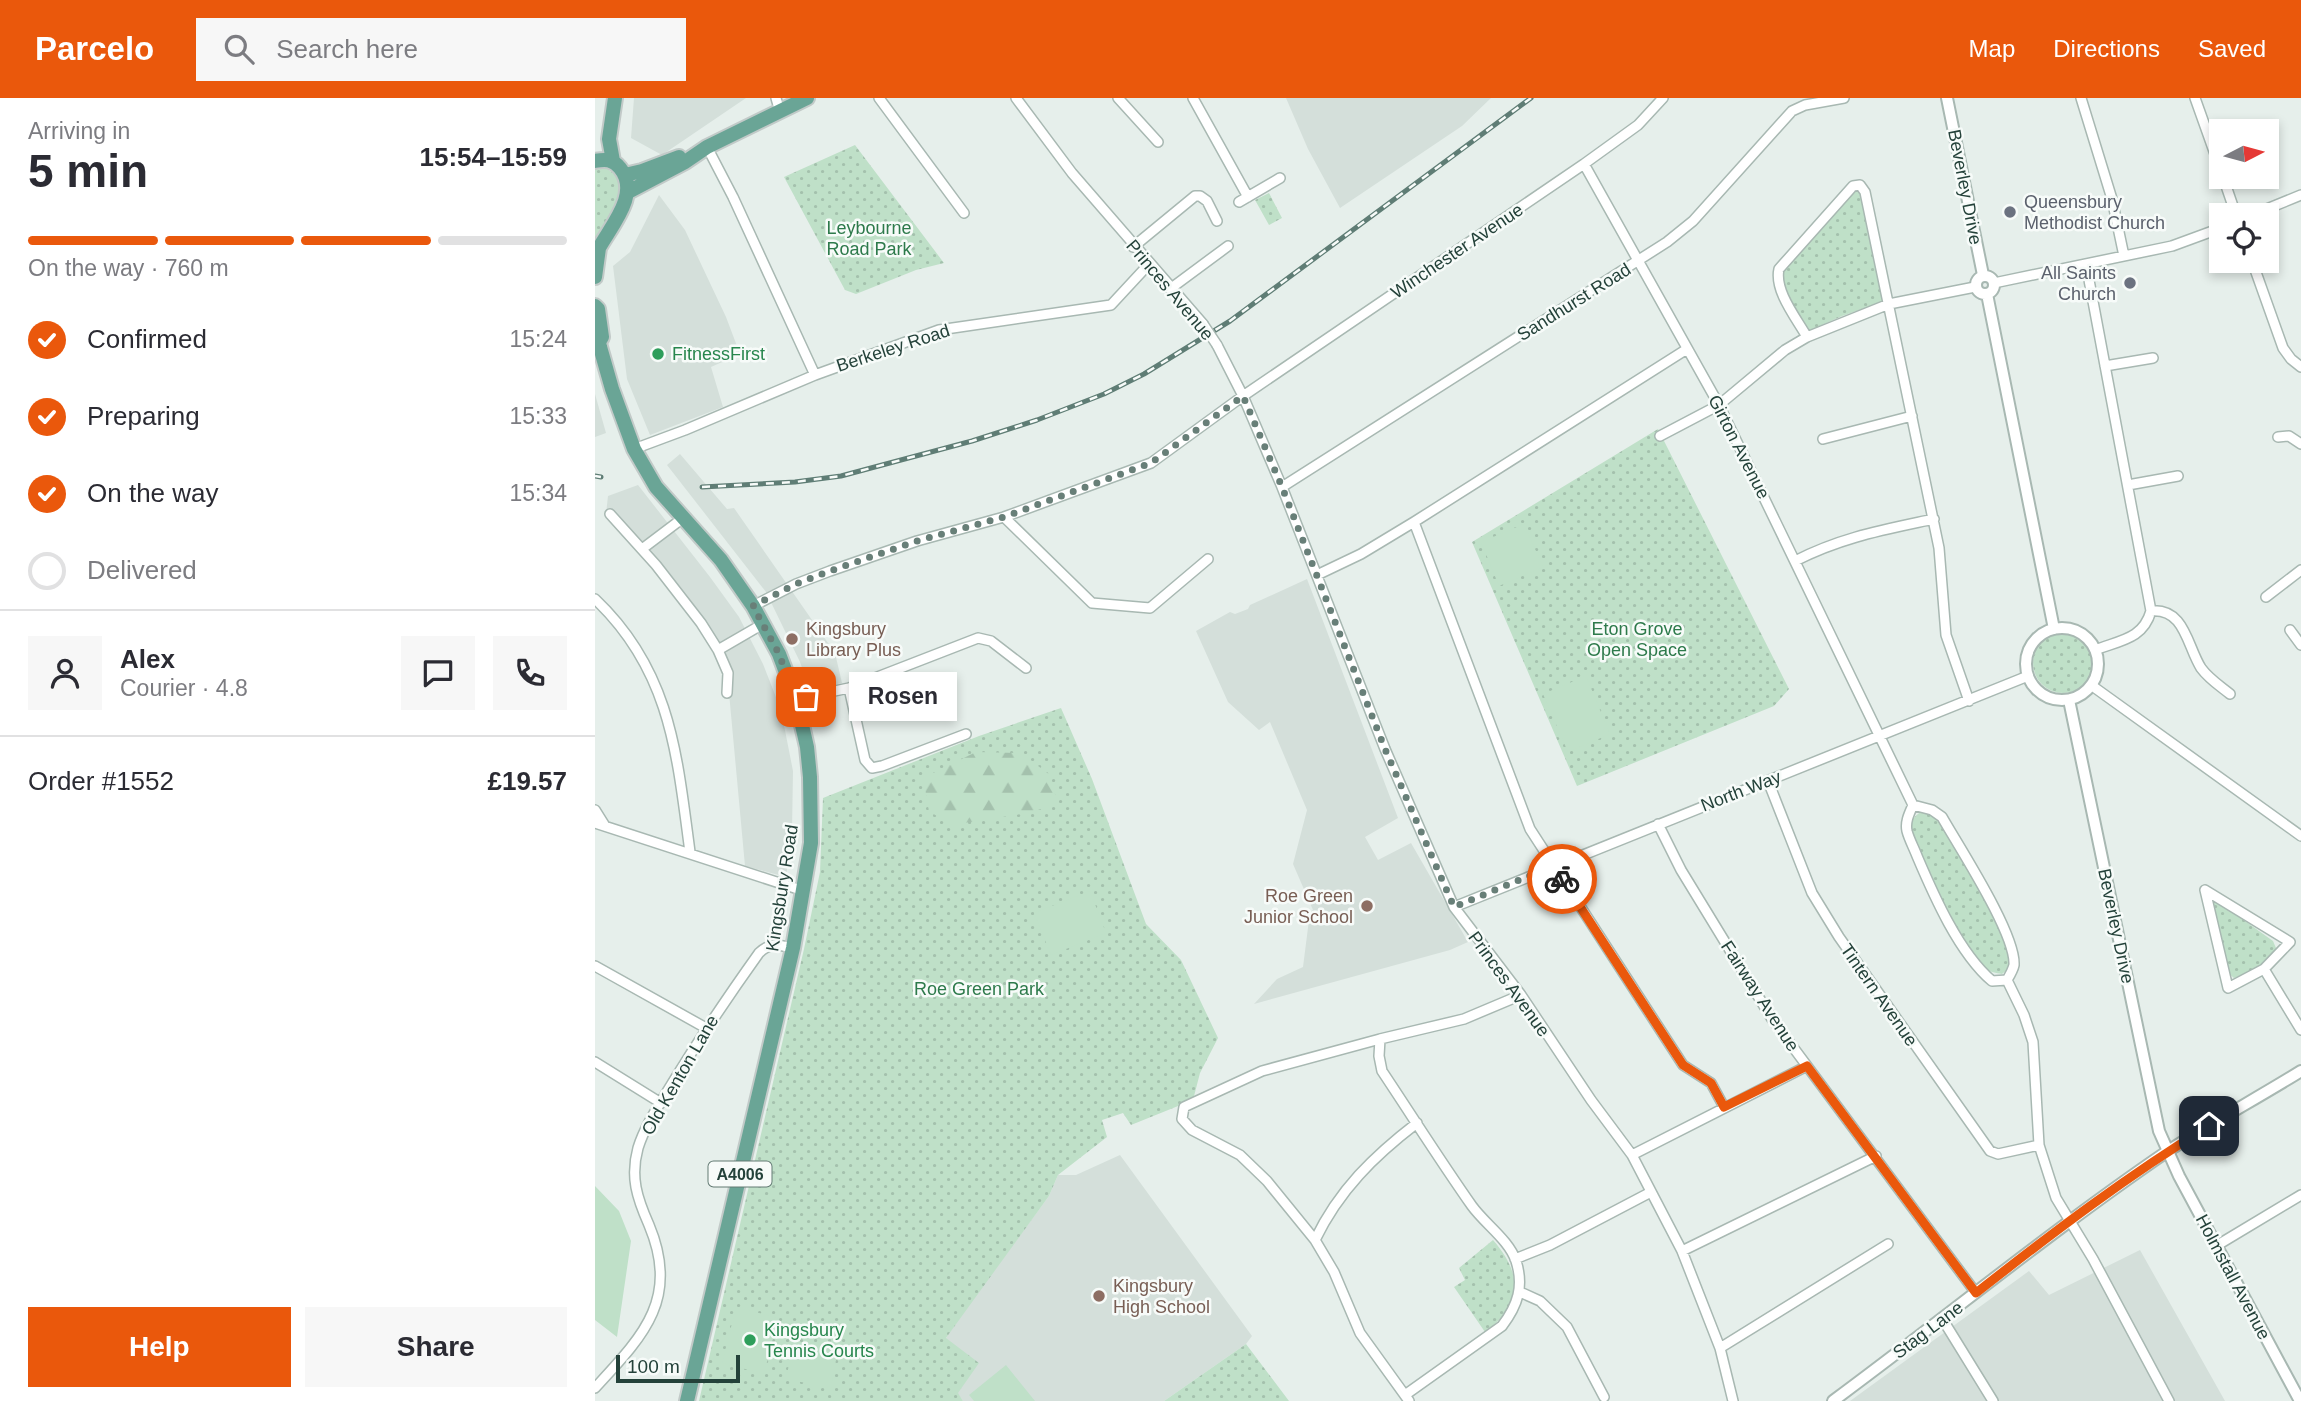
<!DOCTYPE html>
<meta charset="utf-8">
<style>
body{margin:0;font-family:Helvetica,sans-serif;background:#f7f7f7;color:#2b2b33;height:100vh;display:flex;flex-direction:column;font-size:26px;white-space:nowrap}
*{box-sizing:border-box;margin:0}
p{font-size:23px;color:#7c7c81}
.icon{flex:none;width:38px;height:38px;fill:none;stroke:currentColor;stroke-width:2;stroke-linecap:round;stroke-linejoin:round}
.map{position:relative;flex:1;overflow:hidden}
.sheet{display:flex;flex-direction:column;background:#fff;width:595px}
.sheet>*{flex:none}
.needle{width:46px;rotate:84deg}
.buttons{position:absolute;left:1614px;top:21px;display:grid;gap:14px}
.buttons a{display:grid;place-items:center;width:70px;height:70px;border-radius:0px;background:#fff;box-shadow:0 4px 10px #0003;font-size:35px}
.scale{position:absolute;left:21px;bottom:18px;width:124px;box-sizing:border-box;padding-left:7px;border:4px solid #24423a;border-top:0;font-size:19px;line-height:24px;white-space:nowrap;color:#24423a;-webkit-text-stroke:5px #f7fbf9;paint-order:stroke}
.pin{position:absolute;display:grid;place-items:center;width:60px;height:60px;color:#fff;margin:-30px;border-radius:14px;box-shadow:0 4px 10px #0006}
.courier{position:absolute;display:grid;place-items:center;width:70px;height:70px;margin:-35px;border:5px solid #ea580c;border-radius:50%;background:#fff;color:#222;box-shadow:0 2px 9px #0007}
.bubble{position:absolute;height:49px;border-radius:0px;background:#fff;box-shadow:0 4px 10px #0003;font-size:23px;font-weight:700;line-height:49px;text-align:center}
.headline em{font-style:normal;font-weight:700}
.headline div{display:flex;flex-direction:column-reverse}
.headline{display:flex;align-items:center;justify-content:space-between;height:119px;padding:0 28px}
h1{font-size:46px;font-weight:700;line-height:52px}
.bar{display:grid;grid-template-columns:repeat(4,1fr);gap:10px 7px;align-content:center;height:84px;padding:0 28px}
.bar i{height:9px;border-radius:5px;background:#e1e1e2}
.bar .active{background:#ea580c}
.bar p{grid-column:span 4}
.line{display:flex;align-items:center;gap:18px;padding:0 28px;border-top:2px solid #e1e1e2}
.line div{flex:1}
.round{display:grid;place-items:center;flex:none;width:74px;height:74px;border-radius:0px;background:#f7f7f7}
ol{padding:0 28px;list-style:none}
li{display:flex;align-items:center;gap:21px;height:77px}
li p{margin-inline-start:auto}
li .icon{padding:7px;border-radius:50%;background:#ea580c;color:#fff;stroke-width:4}
li:last-child{color:#7c7c81}
li i{width:38px;height:38px;border:4px solid #e1e1e2;border-radius:50%}
.action{display:flex;gap:14px;margin-top:auto;padding:14px 28px}
.action a{flex:1;height:80px;border-radius:0px;background:#ea580c;color:#fff;font-size:28px;font-weight:700;line-height:80px;text-align:center}
.action a+a{background:#f7f7f7;color:#2b2b33}
header{display:flex;align-items:center;gap:42px;box-sizing:border-box;height:98px;padding:0 35px;background:#ea580c;color:#fff}
header strong{font-size:33px}
nav{display:flex;gap:38px;margin-inline-start:auto;font-size:24px}
.search{width:490px;height:63px;background:#f7f7f7;display:flex;align-items:center;gap:18px;box-sizing:border-box;padding:0 24px;border-radius:0px;color:#7c7c81;font-size:26px}
main{display:flex;flex:1;min-height:0}
.map>svg:first-child{display:block}
</style>
<header>
<strong>Parcelo</strong>
<div class="search"><svg class="icon" aria-label="search" viewBox="0 0 24 24"><circle cx="10" cy="10" r="6"/><path d="M15 15l6 6"/></svg>Search here</div>
<nav><a>Map</a><a>Directions</a><a>Saved</a></nav>
</header>
<main>
<section class="sheet">
<div class="headline"><div><h1>5 min</h1><p>Arriving in</p></div><em>15:54–15:59</em></div>
<div class="bar"><i class="active"></i><i class="active"></i><i class="active"></i><i></i><p>On the way · 760 m</p></div>
<ol>
<li><svg class="icon" aria-label="check" viewBox="0 0 24 24"><path d="M5 12l5 5 9-10"/></svg>Confirmed<p>15:24</p></li>
<li><svg class="icon" aria-label="check" viewBox="0 0 24 24"><path d="M5 12l5 5 9-10"/></svg>Preparing<p>15:33</p></li>
<li><svg class="icon" aria-label="check" viewBox="0 0 24 24"><path d="M5 12l5 5 9-10"/></svg>On the way<p>15:34</p></li>
<li><i></i>Delivered</li>
</ol>
<div class="line" style="height:126px"><a class="round"><svg class="icon" aria-label="person" viewBox="0 0 24 24"><circle cx="12" cy="8" r="4"/><path d="M4 21q1-7 8-7t8 7"/></svg></a><div><b>Alex</b><p>Courier · 4.8</p></div><a class="round"><svg class="icon" aria-label="chat" viewBox="0 0 24 24"><path d="M4 5h16v11H9l-5 4z"/></svg></a><a class="round"><svg class="icon" aria-label="phone" viewBox="0 0 24 24"><path d="M5 4h4l2 5-3 2q2 4 5 5l2-3 5 2v4C11 20 4 13 5 4z"/></svg></a></div>
<div class="line" style="height:91px"><div>Order #1552</div><b>£19.57</b></div>
<div class="action"><a>Help</a><a>Share</a></div>
</section>
<div class="map">
<svg width="1706" height="1303" viewBox="0 0 1706 1303">
<defs>
<pattern id="grass-dots" width="8" height="8" patternUnits="userSpaceOnUse" patternTransform="scale(1.75)"><rect width="8" height="8" fill="#bfe0c8"/><path d="M2 2h.1M6 6h.1" fill="none" stroke="#a4c1ad" stroke-width="1.8" stroke-linecap="round"/></pattern>
<pattern id="forest-firs" width="22" height="20" patternUnits="userSpaceOnUse" patternTransform="scale(1.75)"><rect width="22" height="20" fill="#bfe0c8"/><path d="M5 1l3.5 6h-7zM16 11l3.5 6h-7z" fill="#a4c1ad"/></pattern>
</defs>
<rect width="100%" height="100%" fill="#e6efeb"/>
<path fill="#d4dfda" d="M39,0H151L67,57L36,40Z
M691,0H896L867,28L745,110L713,51Z
M64,97L90,132L131,219L145,256L116,269L128,309L55,337L32,281L18,168L35,154Z
M0,296L11,335L0,339Z
M85,356L132,411L139,410L240,555L247,585L215,592L205,564L171,494L72,367Z
M43,387L115,479L144,519L168,566L186,612L198,673L197,733L191,779L150,768L133,584L120,549L86,495L11,416L13,398Z
M712,481L803,720L770,739L783,762L816,745L873,844L855,852L659,906L682,881L708,869L715,814L718,812L698,766L712,712L675,624L664,632L633,604L601,533L635,514L640,516L653,511L655,507Z
M525,1057L657,1238L651,1246L569,1303H368L363,1296L351,1240L361,1224L454,1098L463,1077H481Z
M1545,1152L1630,1303H1255L1434,1173L1454,1197Z"/>
<path fill="url(#grass-dots)" d="M260,47L349,165L321,172L261,196L250,192L189,79Z
M9,68L24,80L26,97L0,143V69Z
M1262,93L1267,96L1289,198L1287,204L1247,218L1216,232L1211,231C1201,213 1180,189 1191,168L1257,95Z
M674,95L687,120L674,127L660,102Z
M1063,331L1194,591L1179,608L982,688L877,444Z
M1438 565a30 30 0 1 1 60 0a30 30 0 1 1-60 0Z
M466,610L497,681L551,826L586,862L623,940L605,975L598,1002L536,1027L528,1015L507,1022L512,1039L463,1077L454,1098L351,1240L384,1265L363,1295L368,1303H104L209,851L225,774L228,700L384,638Z
M1326,714L1333,715L1345,723C1361,751 1416,835 1415,864C1415,870 1411,873 1407,876C1401,875 1395,874 1392,871C1374,856 1318,754 1316,731C1316,723 1319,718 1326,714Z
M1619,803H1622L1678,843L1681,850L1680,856L1660,872L1639,880L1632,874L1618,808Z
M898,1142C927,1175 929,1206 890,1234L859,1189L870,1182L864,1170Z
M651,1246L694,1303H569Z"/>
<path fill="url(#forest-firs)" d="M381,654L426,655L455,677L463,707L426,716L356,727L334,713L328,680Z"/>
<path fill="#bfe0c8" d="M929,426L948,469L904,488L886,444Z
M991,578L1015,636L973,654L948,596Z
M495,793L511,835L456,857L439,815Z
M0,1088L24,1113L36,1143L22,1239L0,1222Z
M141,1209L183,1220L169,1276L127,1265Z
M198,1247L242,1256L236,1290L191,1281Z
M411,1267L440,1303H379L374,1297Z"/>
<g fill="none" stroke-linecap="round" stroke-linejoin="round">
<defs>
<path id="minor" d="M181,0L185,14
M284,0L369,115
M421,0L477,75L608,226
M523,0L563,44
M598,0L653,99
M1486,0L1517,101L1529,158
M1600,0L1626,73
M112,49L138,99L220,277
M989,66L1124,307L1318,707
M1628,79L1641,117
M644,104L685,80
M1657,117L1706,97
M538,149L600,98H605L612,103L622,123
M1657,163L1688,250L1696,261L1706,269
M1491,166L1556,513C1548,541 1526,542 1500,552
M1399,185L1577,148L1626,130
M575,191L633,148
M1212,239C1202,221 1179,193 1184,171L1258,88L1265,87L1270,94L1344,450L1351,537L1374,603
M622,247L648,298L687,389L790,651L859,809L926,897L996,1002L1037,1057L1087,1153L1125,1250L1138,1303
M1510,268L1558,260
M1065,338L1124,307L1190,252L1212,239L1294,206L1380,189
M1683,339L1694,338L1706,346
M1228,341L1317,318
M39,351L90,332L220,277L344,232L516,207L554,166
M1533,387L1583,378
M687,389L1072,144L1098,123L1197,13L1210,7L1249,0
M15,416L61,467L106,525L123,552L133,575L132,595
M409,419L497,505L555,510L613,461
M819,424L935,731L1088,967L1116,985L1129,1009
M47,451L88,420
M1200,463C1247,439 1288,432 1339,421
M722,477L766,456L819,424L1092,251
M1671,499L1706,472
M0,501C76,573 82,657 95,754
M158,508L201,486L235,473L322,443L409,419L556,365L648,298L989,66L1043,27L1068,0
M1556,513C1590,510 1592,548 1606,570C1614,581 1625,588 1635,596
M1695,532L1706,547
M123,552L168,526
M1496,587L1706,738
M254,590L270,662L277,670L287,668L371,636
M201,601L254,590L383,540L396,543L431,570
M1173,683L1217,795L1244,839L1395,1053L1403,1056L1444,1047
M1318,707C1314,716 1310,724 1312,733C1314,741 1319,750 1322,758C1339,798 1364,855 1397,883L1412,882
M1318,707L1337,712L1347,719C1364,749 1421,836 1419,867C1418,872 1415,877 1412,882
M0,712L10,728
M0,725L209,793
M1063,726L1086,772L1177,921L1381,1195
M1610,792L1695,844L1669,871L1633,890Z
M859,809L1433,578
M0,868L111,930
M1669,871L1706,932
M1412,882L1429,917L1438,944L1444,1047L1461,1100L1498,1161L1574,1303
M785,941L784,958L787,973C817,1018 846,1064 877,1108C890,1126 914,1142 921,1163C929,1188 923,1207 907,1228L810,1297
M0,964L66,1005
M1037,1057L1212,968
M720,1142C744,1092 779,1058 822,1025
M1621,1148L1706,1097
M1087,1153L1281,1058
M920,1161L955,1147L1056,1094
M925,1194L945,1203L972,1229L1009,1299
M1348,1222L1398,1303
M1125,1250L1293,1146
M0,1290C48,1238 85,1201 54,1127C42,1100 35,1079 43,1050C50,1027 66,1004 78,984C105,940 134,897 164,855C175,844 184,847 198,850
M814,1303L765,1235L739,1174L720,1142L672,1083L645,1057L597,1032L587,1021L589,1009L667,973L785,941L869,921L926,897"/>
<path id="tertiary" d="M1352,0L1388,177
M1381 187a9 9 0 1 1 18 0a9 9 0 1 1-18 0Z
M1392,196L1459,531
M1431 566a36 36 0 1 1 72 0a36 36 0 1 1-72 0Z
M1474,602L1564,1033L1584,1078L1705,1303
M1238,1303C1349,1221 1456,1133 1570,1055C1614,1026 1661,1001 1706,973"/>
<path id="primary" d="M0,63C10,61 18,61 25,70C46,95 16,128 4,150L0,152
M18,63L14,41L20,0
M30,77L47,73L84,59
M33,94L90,64L112,49L212,0
M0,179L4,150
M0,208L3,211L7,239L4,244L5,249L17,291L39,351L61,389L126,462L158,508L184,556L201,601L212,649L215,679L216,745L198,850L92,1303"/>
</defs>
<use href="#minor" stroke="#a8b8b2" stroke-width="12"/>
<use href="#tertiary" stroke="#a8b8b2" stroke-width="14"/>
<use href="#primary" stroke="#c2cac8" stroke-width="18"/>
<use href="#minor" stroke="#fff" stroke-width="9"/>
<use href="#tertiary" stroke="#fff" stroke-width="10"/>
<use href="#primary" stroke="#6aa596" stroke-width="14"/>
<defs>
<path id="rail" d="M0,378L6,379
M107,389L200,384L246,378L377,343L442,322L509,296L549,276L635,223L936,0"/>
</defs>
<use href="#rail" stroke="#5f7d75" stroke-width="5"/>
<use href="#rail" stroke="#f7fbf9" stroke-width="2.5" stroke-dasharray="8" stroke-linecap="butt"/>
<defs>
<path id="minor-bridge" d="M608,226L622,247"/>
</defs>
<use href="#minor-bridge" stroke="#a8b8b2" stroke-width="12" stroke-linecap="butt"/>
<use href="#minor-bridge" stroke="#fff" stroke-width="9"/>
</g>
<g fill="none" stroke-linecap="round" stroke-linejoin="round">
<path stroke="#687f78" stroke-width="7" stroke-dasharray="0 12.6" d="M211,599L201,601L184,556L158,508L201,486L235,473L322,443L409,419L556,365L648,298L687,389L790,651L859,809L958,768L967,781"/>
<path stroke="#ea580c" stroke-width="9" d="M967,781L1088,967L1116,985L1129,1009L1212,968L1381,1195C1456,1136 1532,1078 1614,1028"/>
</g>
<g fill="#6b7280" stroke="#f7fbf9" stroke-width="2.5">
<circle cx="1415" cy="114" r="7"/>
<circle cx="1535" cy="185" r="7"/>
</g>
<g fill="#2e9e5b" stroke="#f7fbf9" stroke-width="2.5">
<circle cx="63" cy="256" r="7"/>
<circle cx="155" cy="1242" r="7"/>
</g>
<g fill="#8d6e63" stroke="#f7fbf9" stroke-width="2.5">
<circle cx="197" cy="541" r="7"/>
<circle cx="772" cy="808" r="7"/>
<circle cx="504" cy="1198" r="7"/>
</g>
<g text-anchor="middle" stroke-width="5" stroke-linejoin="round" paint-order="stroke">
<rect fill="#f7fbf9" stroke="#637a73" stroke-width="2" x="113.5" y="1063.5" width="63" height="25" rx="5"/>
<g font-size="16" font-weight="bold" fill="#24423a">
<text x="145" y="1082">A4006</text>
</g>
<g font-size="18" fill="#24423a" stroke="#f7fbf9">
<text transform="translate(1370 89) rotate(79)" y="6">Beverley Drive</text>
<text transform="translate(862 153) rotate(-34)" y="6">Winchester Avenue</text>
<text transform="translate(575 192) rotate(50)" y="6">Princes Avenue</text>
<text transform="translate(979 204) rotate(-32)" y="6">Sandhurst Road</text>
<text transform="translate(298 250) rotate(-18)" y="6">Berkeley Road</text>
<text transform="translate(1144 349) rotate(63)" y="6">Girton Avenue</text>
<text transform="translate(1146 693) rotate(-21)" y="6">North Way</text>
<text transform="translate(187 790) rotate(-81)" y="6">Kingsbury Road</text>
<text transform="translate(1521 828) rotate(78)" y="6">Beverley Drive</text>
<text transform="translate(914 886) rotate(54)" y="6">Princes Avenue</text>
<text transform="translate(1284 897) rotate(55)" y="6">Tintern Avenue</text>
<text transform="translate(1165 898) rotate(57)" y="6">Fairway Avenue</text>
<text transform="translate(85 977) rotate(-60)" y="6">Old Kenton Lane</text>
<text transform="translate(1638 1179) rotate(62)" y="6">Holmstall Avenue</text>
<text transform="translate(1333 1232) rotate(-37)" y="6">Stag Lane</text>
</g>
<g font-size="18" fill="#5b616d" stroke="#f7fbf9" text-anchor="start">
<text x="1429" y="110">Queensbury<tspan x="1429" dy="21">Methodist Church</tspan></text>
<text x="1521" y="181" text-anchor="end">All Saints<tspan x="1521" dy="21">Church</tspan></text>
</g>
<g font-size="18" fill="#2d7a4b" stroke="#f7fbf9">
<text x="274" y="136">Leybourne<tspan x="274" dy="21">Road Park</tspan></text>
<text x="1042" y="537">Eton Grove<tspan x="1042" dy="21">Open Space</tspan></text>
<text x="384" y="897">Roe Green Park</text>
</g>
<g font-size="18" fill="#27864d" stroke="#f7fbf9" text-anchor="start">
<text x="77" y="262">FitnessFirst</text>
<text x="169" y="1238">Kingsbury<tspan x="169" dy="21">Tennis Courts</tspan></text>
</g>
<g font-size="18" fill="#785e54" stroke="#f7fbf9" text-anchor="start">
<text x="211" y="537">Kingsbury<tspan x="211" dy="21">Library Plus</tspan></text>
<text x="758" y="804" text-anchor="end">Roe Green<tspan x="758" dy="21">Junior School</tspan></text>
<text x="518" y="1194">Kingsbury<tspan x="518" dy="21">High School</tspan></text>
</g>
</g>
</svg>
<div class="buttons">
<a><svg class="needle" viewBox="-14 -14 28 28"><path d="M0-13l5 13h-10z" fill="#e53935"/><path d="M0 13l5-13h-10z" fill="#7c7c81"/></svg></a>
<a><svg class="icon" aria-label="locate" viewBox="0 0 24 24"><circle cx="12" cy="12" r="6"/><path d="M12 2v4M12 18v4M2 12h4M18 12h4"/></svg></a>
</div>
<div class="scale">100 m</div>
<div class="pin" style="left:211px;top:599px;background:#ea580c"><svg class="icon" aria-label="bag" viewBox="0 0 24 24"><path d="M5 8h14l-1 12H6zM9 8a3 3 0 0 1 6 0"/></svg></div>
<div class="pin" style="left:1614px;top:1028px;background:#1f2937"><svg class="icon" aria-label="home" viewBox="0 0 24 24"><path d="M3 11l9-7 9 7M6 9v11h12V9"/></svg></div>
<div class="courier" style="left:967px;top:781px"><svg class="icon" aria-label="bike" viewBox="0 0 24 24"><circle cx="6" cy="16" r="4"/><circle cx="18" cy="16" r="4"/><path d="M6 16l4-8h5l3 8M10 8l3 8H6M13 5h3"/></svg></div>
<div class="bubble" style="left:254px;top:574px;width:108px">Rosen</div>
</div>
</main>
